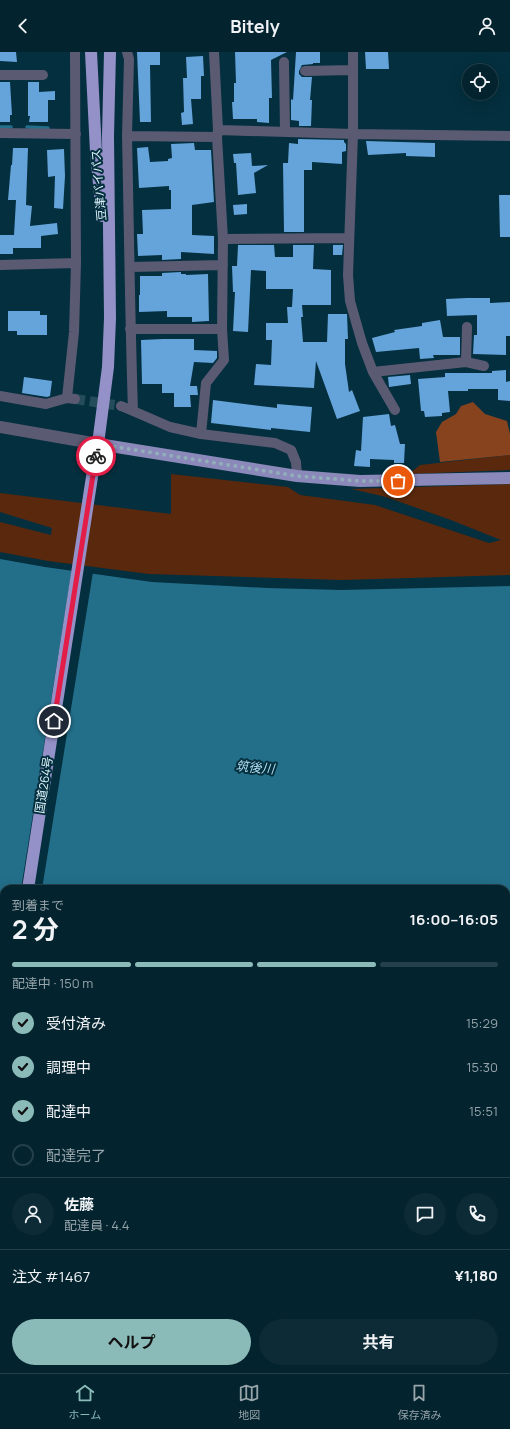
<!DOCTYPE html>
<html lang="ja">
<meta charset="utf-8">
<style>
body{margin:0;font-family:Manrope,"Noto Sans JP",sans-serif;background:#0d2b36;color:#f1f3f6;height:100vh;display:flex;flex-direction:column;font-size:15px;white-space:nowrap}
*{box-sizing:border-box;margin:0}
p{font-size:13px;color:#97a4aa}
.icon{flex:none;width:22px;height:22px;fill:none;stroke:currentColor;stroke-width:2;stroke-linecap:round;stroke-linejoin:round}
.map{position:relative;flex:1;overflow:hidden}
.panel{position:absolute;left:0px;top:833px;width:510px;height:488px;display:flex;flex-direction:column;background:#03232e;border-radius:12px 12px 0 0;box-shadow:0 4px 16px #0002,0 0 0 1px #24404a}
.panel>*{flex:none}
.tools{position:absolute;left:462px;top:12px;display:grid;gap:8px}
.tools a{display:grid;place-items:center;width:36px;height:36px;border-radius:50%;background:#03232e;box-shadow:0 4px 16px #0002,0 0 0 1px #24404a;font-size:20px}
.pin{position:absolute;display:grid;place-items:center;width:34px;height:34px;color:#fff;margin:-17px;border:2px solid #fff;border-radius:50%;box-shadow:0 1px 4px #0007}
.courier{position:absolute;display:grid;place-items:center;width:40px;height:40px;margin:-20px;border:3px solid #e11d48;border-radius:50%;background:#fff;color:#222;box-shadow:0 1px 5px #0007}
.head em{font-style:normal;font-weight:700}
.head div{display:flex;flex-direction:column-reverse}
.head{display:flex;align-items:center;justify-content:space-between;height:68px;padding:0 12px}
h1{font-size:26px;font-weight:700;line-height:30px}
.bar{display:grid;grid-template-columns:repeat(4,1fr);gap:6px 4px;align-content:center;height:48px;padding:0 12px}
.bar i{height:5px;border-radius:3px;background:#24404a}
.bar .selected{background:#8bbbb9}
.bar p{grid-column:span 4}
.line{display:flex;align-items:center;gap:10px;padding:0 12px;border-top:1px solid #24404a}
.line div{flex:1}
.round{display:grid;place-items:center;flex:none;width:42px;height:42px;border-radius:21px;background:#0d2b36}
ol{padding:0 12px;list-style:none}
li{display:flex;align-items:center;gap:12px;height:44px}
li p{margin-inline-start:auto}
li .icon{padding:4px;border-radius:50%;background:#8bbbb9;color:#111;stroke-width:4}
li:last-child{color:#97a4aa}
li i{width:22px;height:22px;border:2px solid #24404a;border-radius:50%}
.primary-button{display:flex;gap:8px;margin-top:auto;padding:8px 12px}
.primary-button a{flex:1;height:46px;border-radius:24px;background:#8bbbb9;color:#111;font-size:16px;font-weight:700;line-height:46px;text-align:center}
.primary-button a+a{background:#0d2b36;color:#f1f3f6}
header{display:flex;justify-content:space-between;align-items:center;height:52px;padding:0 12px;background:#03232e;font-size:18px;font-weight:700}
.tabs{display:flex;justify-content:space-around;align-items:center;height:56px;border-top:1px solid #24404a;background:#03232e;font-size:11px;color:#97a4aa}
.tabs a{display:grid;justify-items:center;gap:2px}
.tabs .selected{color:#8bbbb9}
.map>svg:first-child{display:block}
</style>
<header><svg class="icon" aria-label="back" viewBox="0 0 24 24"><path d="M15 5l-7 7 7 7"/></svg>Bitely<svg class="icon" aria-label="person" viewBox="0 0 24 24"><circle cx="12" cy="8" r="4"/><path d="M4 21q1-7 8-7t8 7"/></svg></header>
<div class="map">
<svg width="510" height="1321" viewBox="0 0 510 1321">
<rect width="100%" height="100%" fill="#042f3e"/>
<path fill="#5a290d" d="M510,403V418L409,422L420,413Z
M171,422L288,435L300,443L375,453L489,491L501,488L451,468L386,445L352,437L510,432V523L342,528L149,522L48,509L0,500V470L51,483L52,476L0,460V441L171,462Z
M510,894V1042H506V895Z
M0,958L4,959V993L0,992Z"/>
<path fill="#86431e" d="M473,350L485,362L507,369L510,382V403L440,410L436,380L442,370L456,362L461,354Z"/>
<path fill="#236e89" d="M0,507L45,515L152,530L267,536L341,538L510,534V890H506V837H4V866H0Z"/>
<path fill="#042f3e" d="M72,517L93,520L42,837H21Z"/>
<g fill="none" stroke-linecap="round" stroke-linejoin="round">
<path stroke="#236e89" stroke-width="3.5" d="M0,75H11
M27,75L48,76"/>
</g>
<path fill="#65a3db" d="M0,0H16L17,10L0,9Z
M137,0H160V13H150L151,70H140Z
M235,0H287L271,8L272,46H269V71L257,70V67H233L232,50H234V31H236Z
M296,0H320V11H313V12L302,13L299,19V22L302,25H312L310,48H312L311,74H299V69L291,68V47L293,48Z
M365,0H388L389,17H366Z
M203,4L204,24H201V47H191L193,72L182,73L181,61L184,60L183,26H187L186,5Z
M0,30H10L12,63H10V70H0Z
M28,30H39V40L55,39V48H48V70H29L30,64H28Z
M298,87L344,88V90L346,92V99L342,100V112L312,110V118H304V180H284L283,111H288L289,91L298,92Z
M366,89L435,91V105L406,104V101L368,103Z
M194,91L195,98H211L214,150L192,153V183L214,184V202L181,200V207L162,208V203L138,204L137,182H143L142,158L171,157V138H169V134L139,136L137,96L148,95L150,110L168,109V107L172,106L171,92Z
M13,96H28L26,153L32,154L30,174L57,171L58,182L41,184V196H13V202H0V183H14L16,148H8L11,113H12Z
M64,97L65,124L63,157L54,156L55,124L48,125L47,98Z
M251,101L252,114L268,113L254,121L256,141L238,143L236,111H234L233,102Z
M499,143H510V185H500Z
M247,152V162L234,163L233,153Z
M238,193H274L275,205H293V193H314L313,217L331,218V253H302L303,265H301L303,290H327L328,262H347L348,287H345V312L349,340L352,338L360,359L337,367L316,309L314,336L254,333L256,312L271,313L272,288H266V271H288L287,255H292L293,237H266V219L251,218L248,280L233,279L235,240H233L232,214H237Z
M333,193H343L342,203H333Z
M181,220V222H186V223L208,222L209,269L192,270V265H167V259L139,260V243H140V224H162V221Z
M467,246H490V251L510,250V284H506V303L473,302L474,283H477V263L447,264L446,247Z
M8,259H40V263H47V283H17V279H8Z
M440,268L443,285H460V303H433L434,306L420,307L419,296L376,300L372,286L395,280L394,278L422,274V271Z
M163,287H194V298L217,299V306L213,311L194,310L190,334H197L198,343H190L191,355H174V341H162V332H142L141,288Z
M506,318V330L510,329V349L498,348V337H468V339H448L450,360L442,361V364L425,365L424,359H421L418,327L445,325V321H492V319Z
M410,323L411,332L389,335L388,325Z
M24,325L52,329L50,344L47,345L22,341Z
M213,348L277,356V352L312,355L310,380L271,376V378L211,371Z
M389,362L391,374L395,373L400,392H405L404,411H394V408L370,407V415L354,414L356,398L361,399L363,365Z"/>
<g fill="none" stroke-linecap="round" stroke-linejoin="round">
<path stroke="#254c5a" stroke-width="10" stroke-dasharray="10 5" stroke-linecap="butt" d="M75,347L121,354"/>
<path stroke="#5b5a73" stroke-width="10" d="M127,0L129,7L127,84L217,85L223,187L222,277L224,308L206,331L201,382
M214,0L218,78
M353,0V82L348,223L350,249L362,291L373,320L395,358
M284,10L285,80
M305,19L353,18
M0,23H43
M0,81L76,82
M127,84C129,176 130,268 133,359L170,375L201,382L275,391L291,398L296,410L297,424
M217,85L218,78L353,82L510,84
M223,187L349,186
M0,213L76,211L75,0
M130,215L223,213
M130,277H222
M466,310L467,275
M373,320L466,310L484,314
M0,344L46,352L67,346L75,347
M67,346L74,280L76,211
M121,354L133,359
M506,1114H510
M242,1317L244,1321"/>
<path stroke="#5b5a73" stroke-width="12" d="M0,375L98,392
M0,1130L4,1120"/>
<path stroke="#8b88ba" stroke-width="12" d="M98,392L297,424L360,429L510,426"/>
<path stroke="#9491c8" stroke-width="12" d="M91,0L96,100L102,164
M28,837L92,425L98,392L108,315L110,266L108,84L110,0
M0,1013L4,990
M0,1061H4
M506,1094H510"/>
</g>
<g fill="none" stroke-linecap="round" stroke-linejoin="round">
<path stroke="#91aeba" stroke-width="4" stroke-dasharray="0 7.2" d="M96,404L98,392L297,424L360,429H398"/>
<path stroke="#e11d48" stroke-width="5" d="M54,669L96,404"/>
</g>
<g text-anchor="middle" stroke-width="4" stroke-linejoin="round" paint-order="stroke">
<g font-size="12" fill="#ddf3fc" stroke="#042f3e">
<text transform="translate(99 133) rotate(-95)" y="4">豆津バイパス</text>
<text transform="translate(44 733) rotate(-81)" y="4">国道264号</text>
</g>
<g font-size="13" font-style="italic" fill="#b1def2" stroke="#042f3e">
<text transform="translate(255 715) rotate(5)" y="5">筑後川</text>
</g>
</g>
</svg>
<div class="tools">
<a><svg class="icon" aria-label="locate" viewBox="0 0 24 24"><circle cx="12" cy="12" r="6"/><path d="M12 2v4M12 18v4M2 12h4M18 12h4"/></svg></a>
</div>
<div class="pin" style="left:398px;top:429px;background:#ea580c"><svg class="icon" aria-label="bag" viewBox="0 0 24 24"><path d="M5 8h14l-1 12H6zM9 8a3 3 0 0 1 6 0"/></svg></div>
<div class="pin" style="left:54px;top:669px;background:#1f2937"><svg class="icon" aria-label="home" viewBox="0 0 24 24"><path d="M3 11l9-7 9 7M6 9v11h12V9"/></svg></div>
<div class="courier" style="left:96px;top:404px"><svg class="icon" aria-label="bike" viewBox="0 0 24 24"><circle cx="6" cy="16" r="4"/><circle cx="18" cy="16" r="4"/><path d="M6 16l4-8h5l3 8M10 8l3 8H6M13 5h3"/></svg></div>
<section class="panel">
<div class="head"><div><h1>2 分</h1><p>到着まで</p></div><em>16:00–16:05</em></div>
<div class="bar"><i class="selected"></i><i class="selected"></i><i class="selected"></i><i></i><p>配達中 · 150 m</p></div>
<ol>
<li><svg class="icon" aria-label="check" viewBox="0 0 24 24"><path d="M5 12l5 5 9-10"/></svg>受付済み<p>15:29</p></li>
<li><svg class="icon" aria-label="check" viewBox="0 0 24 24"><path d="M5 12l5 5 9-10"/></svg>調理中<p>15:30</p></li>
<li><svg class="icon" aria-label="check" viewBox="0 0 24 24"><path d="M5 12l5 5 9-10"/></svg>配達中<p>15:51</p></li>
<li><i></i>配達完了</li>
</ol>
<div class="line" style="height:72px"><a class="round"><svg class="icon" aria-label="person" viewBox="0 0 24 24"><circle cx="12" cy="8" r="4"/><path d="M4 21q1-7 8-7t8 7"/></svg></a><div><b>佐藤</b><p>配達員 · 4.4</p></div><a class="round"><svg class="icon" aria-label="chat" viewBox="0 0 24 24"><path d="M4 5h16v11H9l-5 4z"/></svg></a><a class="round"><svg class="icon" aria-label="phone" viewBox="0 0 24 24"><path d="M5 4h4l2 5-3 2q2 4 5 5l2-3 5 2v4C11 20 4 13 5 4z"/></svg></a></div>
<div class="line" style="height:52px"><div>注文 #1467</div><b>¥1,180</b></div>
<div class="primary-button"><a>ヘルプ</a><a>共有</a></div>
</section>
</div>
<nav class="tabs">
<a class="selected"><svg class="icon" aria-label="home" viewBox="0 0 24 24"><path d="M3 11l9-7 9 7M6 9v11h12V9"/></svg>ホーム</a>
<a><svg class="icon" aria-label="map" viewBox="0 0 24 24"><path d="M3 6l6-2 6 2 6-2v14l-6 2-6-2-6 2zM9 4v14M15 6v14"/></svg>地図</a>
<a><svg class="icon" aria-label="saved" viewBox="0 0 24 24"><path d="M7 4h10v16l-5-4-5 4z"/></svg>保存済み</a>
</nav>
